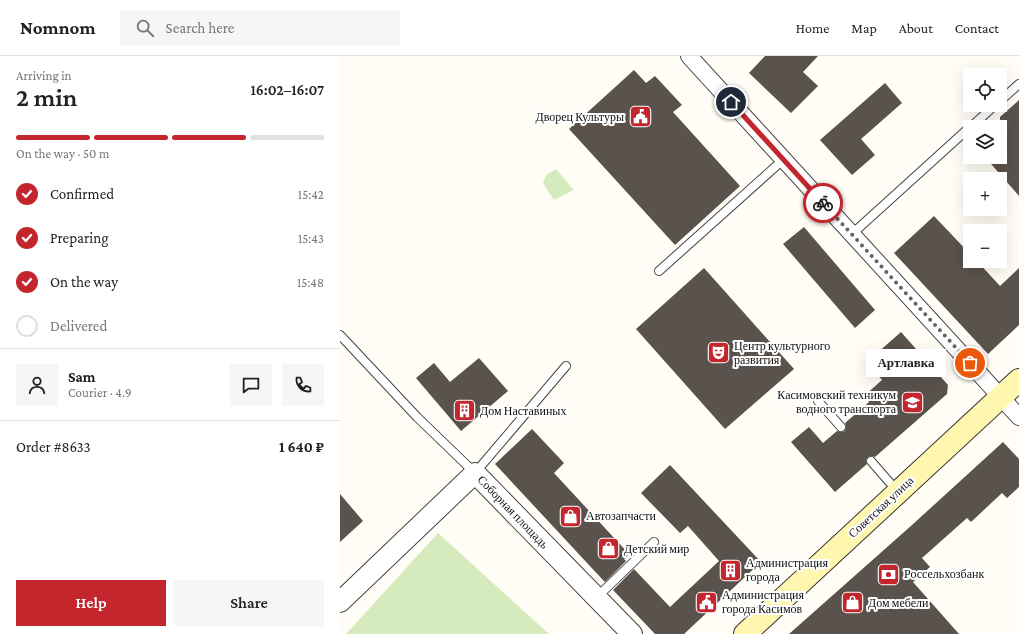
<!DOCTYPE html>
<meta charset="utf-8">
<style>
body{margin:0;font-family:"Crimson Pro",serif;background:#f6f6f6;color:#222;height:100vh;display:flex;flex-direction:column;font-size:15px;white-space:nowrap}
*{box-sizing:border-box;margin:0}
p{font-size:13px;color:#767676}
.icon{flex:none;width:22px;height:22px;fill:none;stroke:currentColor;stroke-width:2;stroke-linecap:round;stroke-linejoin:round}
.map{position:relative;flex:1;overflow:hidden}
.drawer{display:flex;flex-direction:column;background:#fff;width:340px}
.drawer>*{flex:none}
.fabs{position:absolute;left:623px;top:12px;display:grid;gap:8px}
.fabs a{display:grid;place-items:center;width:44px;height:44px;border-radius:0px;background:#fff;box-shadow:0 4px 16px #0002;font-size:20px}
.pin{position:absolute;display:grid;place-items:center;width:34px;height:34px;color:#fff;margin:-17px;border:2px solid #fff;border-radius:50%;box-shadow:0 1px 4px #0007}
.courier{position:absolute;display:grid;place-items:center;width:40px;height:40px;margin:-20px;border:3px solid #c4262e;border-radius:50%;background:#fff;color:#222;box-shadow:0 1px 5px #0007}
.bubble{position:absolute;height:28px;border-radius:0px;background:#fff;box-shadow:0 4px 16px #0002;font-size:13px;font-weight:600;line-height:28px;text-align:center}
.summary em{font-style:normal;font-weight:600}
.summary div{display:flex;flex-direction:column-reverse}
.summary{display:flex;align-items:center;justify-content:space-between;height:68px;padding:0 16px}
h1{font-size:26px;font-weight:600;line-height:30px}
.bar{display:grid;grid-template-columns:repeat(4,1fr);gap:6px 4px;align-content:center;height:48px;padding:0 16px}
.bar i{height:5px;border-radius:3px;background:#e0e0e0}
.bar .current{background:#c4262e}
.bar p{grid-column:span 4}
.line{display:flex;align-items:center;gap:10px;padding:0 16px;border-top:1px solid #e0e0e0}
.line div{flex:1}
.round{display:grid;place-items:center;flex:none;width:42px;height:42px;border-radius:0px;background:#f6f6f6}
ol{padding:0 16px;list-style:none}
li{display:flex;align-items:center;gap:12px;height:44px}
li p{margin-inline-start:auto}
li .icon{padding:4px;border-radius:50%;background:#c4262e;color:#fff;stroke-width:4}
li:last-child{color:#767676}
li i{width:22px;height:22px;border:2px solid #e0e0e0;border-radius:50%}
.button{display:flex;gap:8px;margin-top:auto;padding:8px 16px}
.button a{flex:1;height:46px;border-radius:0px;background:#c4262e;color:#fff;font-size:16px;font-weight:600;line-height:46px;text-align:center}
.button a+a{background:#f6f6f6;color:#222}
header{display:flex;align-items:center;gap:24px;box-sizing:border-box;height:56px;padding:0 20px;background:#fff;border-bottom:1px solid #e0e0e0}
header strong{font-size:19px}
nav{display:flex;gap:22px;margin-inline-start:auto;font-size:14px}
.search{width:280px;height:36px;background:#f6f6f6;display:flex;align-items:center;gap:10px;box-sizing:border-box;padding:0 14px;border-radius:0px;color:#767676;font-size:15px}
main{display:flex;flex:1;min-height:0}
.map>svg:first-child{display:block}
</style>
<header>
<strong>Nomnom</strong>
<div class="search"><svg class="icon" aria-label="search" viewBox="0 0 24 24"><circle cx="10" cy="10" r="6"/><path d="M15 15l6 6"/></svg>Search here</div>
<nav><a>Home</a><a>Map</a><a>About</a><a>Contact</a></nav>
</header>
<main>
<section class="drawer">
<div class="summary"><div><h1>2 min</h1><p>Arriving in</p></div><em>16:02–16:07</em></div>
<div class="bar"><i class="current"></i><i class="current"></i><i class="current"></i><i></i><p>On the way · 50 m</p></div>
<ol>
<li><svg class="icon" aria-label="check" viewBox="0 0 24 24"><path d="M5 12l5 5 9-10"/></svg>Confirmed<p>15:42</p></li>
<li><svg class="icon" aria-label="check" viewBox="0 0 24 24"><path d="M5 12l5 5 9-10"/></svg>Preparing<p>15:43</p></li>
<li><svg class="icon" aria-label="check" viewBox="0 0 24 24"><path d="M5 12l5 5 9-10"/></svg>On the way<p>15:48</p></li>
<li><i></i>Delivered</li>
</ol>
<div class="line" style="height:72px"><a class="round"><svg class="icon" aria-label="person" viewBox="0 0 24 24"><circle cx="12" cy="8" r="4"/><path d="M4 21q1-7 8-7t8 7"/></svg></a><div><b>Sam</b><p>Courier · 4.9</p></div><a class="round"><svg class="icon" aria-label="chat" viewBox="0 0 24 24"><path d="M4 5h16v11H9l-5 4z"/></svg></a><a class="round"><svg class="icon" aria-label="phone" viewBox="0 0 24 24"><path d="M5 4h4l2 5-3 2q2 4 5 5l2-3 5 2v4C11 20 4 13 5 4z"/></svg></a></div>
<div class="line" style="height:52px"><div>Order #8633</div><b>1 640 ₽</b></div>
<div class="button"><a>Help</a><a>Share</a></div>
</section>
<div class="map">
<svg width="679" height="578" viewBox="0 0 679 578">
<rect width="100%" height="100%" fill="#fffdf5"/>
<path fill="#d5ebbd" d="M216,113L234,134L214,144L206,132L203,126L207,118Z
M98,477L209,578H6Z"/>
<path fill="#5a524d" d="M425,0H478L463,16L478,30L451,57L409,17Z
M294,14L306,27L315,20L342,49L333,56L400,130L335,189L229,73Z
M545,27L562,47L521,83L535,99L512,119L480,84Z
M679,44V140L645,101H660V61Z
M594,160L630,198V205H637L660,230L679,212V269L648,298L554,197Z
M464,171L535,254L515,272L443,188Z
M364,212L454,313L385,373L296,273Z
M561,276L608,329L607,338L535,401L532,400L528,401L526,404L527,408L495,436L451,386L469,371L483,387L497,375L502,376L505,375L506,370L505,367L529,346L524,340L542,324L527,306Z
M139,302L168,335L121,375L76,322L94,307L110,326Z
M192,373L224,407L214,417L289,498L284,503L286,505L265,526L262,523L155,408Z
M663,386L679,403V431L667,442L662,437L631,466L627,462L582,502L590,511L573,526L619,578H449L572,469Z
M330,409L421,506L344,578H315L273,534L294,513L330,551L379,505L348,470L340,477L301,437Z
M0,438L23,465L0,486Z"/>
<g fill="none" stroke-linecap="round" stroke-linejoin="round">
<defs>
<path id="service" d="M660,45L679,28
M631,71L655,49
M512,178L630,71
M319,215L444,103
M0,279L77,361L135,417L226,310
M478,345L501,371
M531,405L557,435
M257,541L314,486"/>
<path id="minor" d="M349,0L679,361"/>
<path id="tertiary" d="M0,546L135,417L292,578"/>
<path id="secondary" d="M405,578L679,324"/>
</defs>
<use href="#service" stroke="#444" stroke-width="10"/>
<use href="#minor" stroke="#444" stroke-width="18"/>
<use href="#tertiary" stroke="#444" stroke-width="22"/>
<use href="#secondary" stroke="#333" stroke-width="24"/>
<use href="#service" stroke="#fff" stroke-width="8"/>
<use href="#minor" stroke="#fff" stroke-width="16"/>
<use href="#tertiary" stroke="#fff" stroke-width="20"/>
<use href="#secondary" stroke="#fff6b0" stroke-width="22"/>
</g>
<g fill="none" stroke-linecap="round" stroke-linejoin="round">
<path stroke="#646461" stroke-width="4" stroke-dasharray="0 7.2" d="M483,147L630,307"/>
<path stroke="#c4262e" stroke-width="5" d="M391,46L483,147"/>
</g>
<defs>
<symbol id="civic-square" viewBox="-11 -11 22 22"><rect x="-9" y="-9" width="18" height="18" rx="4" fill="#c4262e" stroke="#fff"/><path d="M-.6-6.5H3V-4.5H.6V-3L4-1V1h2V6H-6V1h2V-1L-.6-3ZM-1.2 2.5V6h2.4V2.5Z" fill="#fff"/></symbol>
<symbol id="theatre-square" viewBox="-11 -11 22 22"><rect x="-9" y="-9" width="18" height="18" rx="4" fill="#c4262e" stroke="#fff"/><path d="M-5-5.5Q0-4 5-5.5V0Q5 5 0 6Q-5 5-5 0ZM-3.3-2.5H-1v1.5H-3.3ZM1-2.5H3.3v1.5H1ZM-2.8 1Q0 5.5 2.8 1Z" fill="#fff"/></symbol>
<symbol id="university-square" viewBox="-11 -11 22 22"><rect x="-9" y="-9" width="18" height="18" rx="4" fill="#c4262e" stroke="#fff"/><path d="M0-5L7-2L0 1L-7-2ZM-4 1L0 2.5L4 1V4Q0 6-4 4Z" fill="#fff"/></symbol>
<symbol id="building-square" viewBox="-11 -11 22 22"><rect x="-9" y="-9" width="18" height="18" rx="4" fill="#c4262e" stroke="#fff"/><path d="M-4-6H4V6H1V3H-1V6H-4ZM-2.5-4.3h1.7v1.8h-1.7ZM.8-4.3h1.7v1.8H.8ZM-2.5-1h1.7V.8h-1.7ZM.8-1h1.7V.8H.8Z" fill="#fff"/></symbol>
<symbol id="shop-square" viewBox="-11 -11 22 22"><rect x="-9" y="-9" width="18" height="18" rx="4" fill="#c4262e" stroke="#fff"/><path d="M-5-2.5h2.3a2.7 3.5 0 0 1 5.4 0H5L5.5 6h-11ZM-1.5-2.5h3a1.5 2.3 0 0 0-3 0Z" fill="#fff"/></symbol>
<symbol id="bank-square" viewBox="-11 -11 22 22"><rect x="-9" y="-9" width="18" height="18" rx="4" fill="#c4262e" stroke="#fff"/><path d="M-6-4H6V4H-6ZM0-2.3a2.3 2.3 0 1 0 0 4.6a2.3 2.3 0 1 0 0-4.6Z" fill="#fff"/></symbol>
</defs>
<g fill-rule="evenodd">
<use href="#civic-square" x="288" y="48" width="25" height="25"/>
<use href="#theatre-square" x="366" y="284" width="25" height="25"/>
<use href="#university-square" x="560" y="334" width="25" height="25"/>
<use href="#building-square" x="112" y="342" width="25" height="25"/>
<use href="#shop-square" x="218" y="448" width="25" height="25"/>
<use href="#shop-square" x="256" y="480" width="25" height="25"/>
<use href="#building-square" x="378" y="502" width="25" height="25"/>
<use href="#bank-square" x="536" y="506" width="25" height="25"/>
<use href="#civic-square" x="354" y="534" width="25" height="25"/>
<use href="#shop-square" x="500" y="534" width="25" height="25"/>
</g>
<g text-anchor="middle" stroke-width="4" stroke-linejoin="round" paint-order="stroke">
<g font-size="12" fill="#111" stroke="#fff" text-anchor="start">
<text x="284" y="65" text-anchor="end">Дворец Культуры</text>
<text x="394" y="294">Центр культурного<tspan x="394" dy="14">развития</tspan></text>
<text x="556" y="343" text-anchor="end">Касимовский техникум<tspan x="556" dy="14">водного транспорта</tspan></text>
<text x="140" y="359">Дом Наставиных</text>
<text x="246" y="464">Автозапчасти</text>
<text x="284" y="497">Детский мир</text>
<text x="406" y="511">Администрация<tspan x="406" dy="14">города</tspan></text>
<text x="564" y="522">Россельхозбанк</text>
<text x="382" y="543">Администрация<tspan x="382" dy="14">города Касимов</tspan></text>
<text x="528" y="551">Дом мебели</text>
</g>
<g font-size="12" fill="#111" stroke="#fff">
<text transform="translate(541 451) rotate(-43)" y="4">Советская улица</text>
<text transform="translate(173 456) rotate(46)" y="4">Соборная площадь</text>
</g>
</g>
</svg>
<div class="fabs">
<a><svg class="icon" aria-label="locate" viewBox="0 0 24 24"><circle cx="12" cy="12" r="6"/><path d="M12 2v4M12 18v4M2 12h4M18 12h4"/></svg></a>
<a><svg class="icon" aria-label="layers" viewBox="0 0 24 24"><path d="M12 4l9 5-9 5-9-5zM3 14l9 5 9-5"/></svg></a>
<a>+</a>
<a>−</a>
</div>
<div class="pin" style="left:630px;top:307px;background:#ea580c"><svg class="icon" aria-label="bag" viewBox="0 0 24 24"><path d="M5 8h14l-1 12H6zM9 8a3 3 0 0 1 6 0"/></svg></div>
<div class="pin" style="left:391px;top:46px;background:#1f2937"><svg class="icon" aria-label="home" viewBox="0 0 24 24"><path d="M3 11l9-7 9 7M6 9v11h12V9"/></svg></div>
<div class="courier" style="left:483px;top:147px"><svg class="icon" aria-label="bike" viewBox="0 0 24 24"><circle cx="6" cy="16" r="4"/><circle cx="18" cy="16" r="4"/><path d="M6 16l4-8h5l3 8M10 8l3 8H6M13 5h3"/></svg></div>
<div class="bubble" style="left:526px;top:293px;width:80px">Артлавка</div>
</div>
</main>
